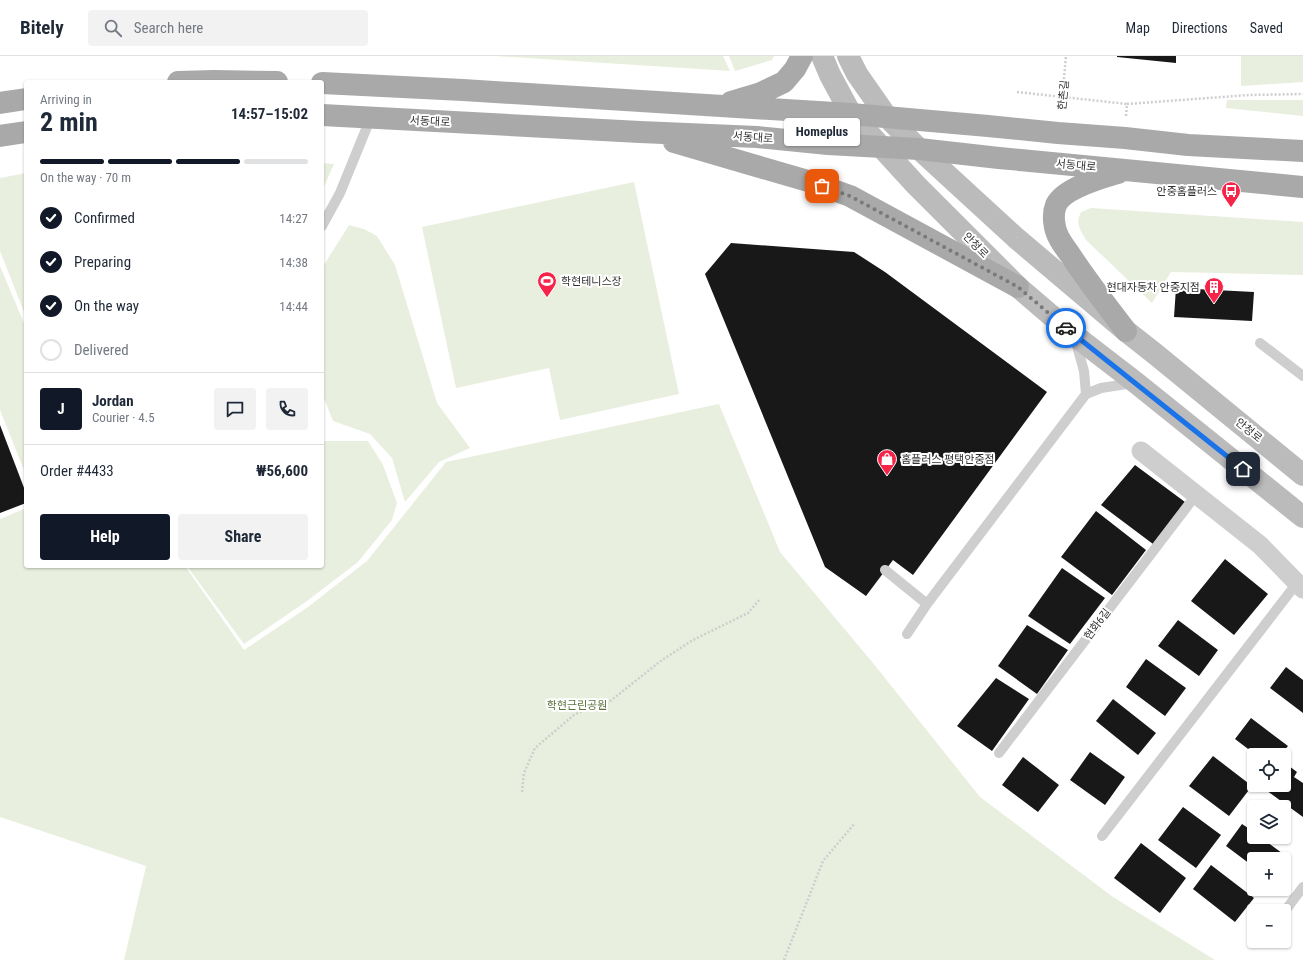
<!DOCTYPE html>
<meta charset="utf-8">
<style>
body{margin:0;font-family:"Roboto Condensed","Noto Sans KR",sans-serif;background:#f2f2f3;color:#1f2937;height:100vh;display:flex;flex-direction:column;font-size:15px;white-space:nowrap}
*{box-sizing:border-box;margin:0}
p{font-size:13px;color:#747a83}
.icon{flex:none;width:22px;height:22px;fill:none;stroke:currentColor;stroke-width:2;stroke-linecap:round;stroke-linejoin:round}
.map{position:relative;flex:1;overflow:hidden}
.details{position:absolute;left:24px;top:24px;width:300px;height:488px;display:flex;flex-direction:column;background:#fff;border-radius:4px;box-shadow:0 1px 3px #0004}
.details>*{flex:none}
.buttons{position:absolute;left:1247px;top:692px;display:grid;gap:8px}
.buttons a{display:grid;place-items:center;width:44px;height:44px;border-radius:4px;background:#fff;box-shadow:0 1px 3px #0004;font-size:20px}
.pin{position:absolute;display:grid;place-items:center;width:34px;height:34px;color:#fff;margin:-17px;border-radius:8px;box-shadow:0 2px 6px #0006}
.courier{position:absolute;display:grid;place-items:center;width:40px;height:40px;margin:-20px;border:3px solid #1a73e8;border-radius:50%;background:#fff;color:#222;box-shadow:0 1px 5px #0007}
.bubble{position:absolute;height:28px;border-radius:4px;background:#fff;box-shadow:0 1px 3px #0004;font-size:13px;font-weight:700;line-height:28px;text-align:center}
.overview em{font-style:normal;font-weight:700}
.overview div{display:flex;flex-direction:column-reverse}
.overview{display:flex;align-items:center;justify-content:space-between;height:68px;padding:0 16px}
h1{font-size:26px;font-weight:700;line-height:30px}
.bar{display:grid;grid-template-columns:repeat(4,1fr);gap:6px 4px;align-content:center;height:48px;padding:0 16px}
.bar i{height:5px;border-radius:3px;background:#e0e1e3}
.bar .current{background:#111827}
.bar p{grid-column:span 4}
.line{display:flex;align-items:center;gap:10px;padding:0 16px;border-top:1px solid #e0e1e3}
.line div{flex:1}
.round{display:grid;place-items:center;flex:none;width:42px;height:42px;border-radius:4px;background:#f2f2f3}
ol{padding:0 16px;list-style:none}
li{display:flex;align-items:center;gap:12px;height:44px}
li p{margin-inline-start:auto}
li .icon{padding:4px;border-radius:50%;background:#111827;color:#fff;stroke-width:4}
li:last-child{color:#747a83}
li i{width:22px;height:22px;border:2px solid #e0e1e3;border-radius:50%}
.cta{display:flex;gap:8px;margin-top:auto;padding:8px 16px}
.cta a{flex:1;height:46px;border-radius:4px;background:#111827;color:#fff;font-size:16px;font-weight:700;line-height:46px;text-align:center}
.cta a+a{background:#f2f2f3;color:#1f2937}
header{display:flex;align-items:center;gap:24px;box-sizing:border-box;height:56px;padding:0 20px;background:#fff;border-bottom:1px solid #e0e1e3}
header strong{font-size:19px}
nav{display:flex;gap:22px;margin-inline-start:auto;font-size:14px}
.search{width:280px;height:36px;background:#f2f2f3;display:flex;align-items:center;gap:10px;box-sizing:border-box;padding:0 14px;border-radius:4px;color:#747a83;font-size:15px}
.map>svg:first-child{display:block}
</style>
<header>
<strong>Bitely</strong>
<div class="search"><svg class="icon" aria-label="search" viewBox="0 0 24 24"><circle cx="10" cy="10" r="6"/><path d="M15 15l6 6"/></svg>Search here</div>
<nav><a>Map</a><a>Directions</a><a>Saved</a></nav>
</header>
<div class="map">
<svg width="1303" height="904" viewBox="0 0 1303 904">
<rect width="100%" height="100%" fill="#fff"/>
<path fill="#e9efde" d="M496,0H723L730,15Z
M729,0H774L772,4L735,15Z
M1241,0H1303V26L1241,30Z
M1227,44H1303V60L1226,52Z
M322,107L334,108L322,135Z
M26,117V261L0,195V122Z
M634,126L679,338L560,364L549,312L456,332L422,171Z
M1091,152L1303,166V219L1171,216L1152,247L1086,184C1080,173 1075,168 1081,156Z
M349,169L364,173L377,180L395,209L437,347L470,392L439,406L405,446L392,402L370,378L333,365L322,337V212Z
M0,210L26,272V419L0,354Z
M719,348L780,496L873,607L980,741L1113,841L1215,904H124L146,810L0,761V463L26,452V510H185L244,594L308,551L367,505L446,406Z
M322,385H368L383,409L397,447L392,464L358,506L307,545L244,588L187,510H322Z"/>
<path fill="#181818" d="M1117,0H1176V7L1117,1Z
M731,187L854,196L885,216L1047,336L913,519L893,504L866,540L825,511L705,218Z
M1176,232L1254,236L1252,265L1174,261Z
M0,369L26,437V447L0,457Z
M1135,409L1185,446L1153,488L1101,449Z
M1096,455L1146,494L1112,539L1061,501Z
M1225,503L1268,538L1234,579L1191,545Z
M1062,512L1105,542L1070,588L1028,560Z
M1178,564L1218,594L1199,620L1158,590Z
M1027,569L1068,594L1037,638L998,610Z
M1146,603L1186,632L1165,660L1126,631Z
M1286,611L1303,624V657L1270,632Z
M996,622L1029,643L992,695L957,670Z
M1113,643L1156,677L1138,699L1096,665Z
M1251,662L1288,690L1280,699H1256L1235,683Z
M1090,696L1125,721L1105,749L1070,724Z
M1213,700L1252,730L1229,760L1189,730Z
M1023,701L1059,729L1038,756L1002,729Z
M1285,707L1297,716L1294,721L1303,727V761L1266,734L1269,729H1284Z
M1183,751L1221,779L1196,812L1158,784Z
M1242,768L1254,776V781H1260L1286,800L1284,803H1254V811L1226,790Z
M1141,787L1186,822L1160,857L1114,822Z
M1211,809L1254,842L1235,866L1193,833Z"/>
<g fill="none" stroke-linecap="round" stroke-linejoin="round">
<path stroke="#cecece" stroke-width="2.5" stroke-dasharray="2 2" stroke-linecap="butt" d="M1017,36L1127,48
M1061,55L1066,0
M1126,60L1127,48L1249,39L1303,38
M522,736L524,717L535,692L575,658L609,646L662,604L693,584L748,557L759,544
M784,904L823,805L855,767"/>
<path stroke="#cecece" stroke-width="10" d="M322,170L340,137L371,61
M1075,283L1084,315L1086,338
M1260,287L1303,320
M885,514L927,548
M907,578L927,548L1086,338L1101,332L1133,327
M999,697L1196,439
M1102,780L1297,527
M1285,855L1303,831"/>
<path stroke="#cecece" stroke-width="19" d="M1141,395L1260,489L1303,533"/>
<path stroke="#bbb" stroke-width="22" d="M822,0L830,19L851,58L916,129L1018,231L1074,279L1135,326L1303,461
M848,0L857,18L887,61L919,93L1016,182L1126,275L1154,297L1303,419"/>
<path stroke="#a9a9a9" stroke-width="22" d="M178,26L214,25L277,26
M322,27L463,34L851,58L988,70L1058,77L1125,82L1188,89L1303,95
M731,46L761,37L784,26L795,13L802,0
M0,47L26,43
M322,59L640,76L757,81L828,88L919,93L999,102L1303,131
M0,80L26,76
M674,86L808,125L850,140L1018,231
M1118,117C1101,122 1064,132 1056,149C1052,159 1054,173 1059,182C1062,188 1067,194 1071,200C1088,226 1107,250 1126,275"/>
</g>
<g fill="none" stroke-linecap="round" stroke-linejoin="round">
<path stroke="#797979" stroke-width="4" stroke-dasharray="0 7.2" d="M822,130L850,140L1018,231L1066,272"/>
<path stroke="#1a73e8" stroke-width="5" d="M1066,272L1243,413"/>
</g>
<defs>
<symbol id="bus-pin" viewBox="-11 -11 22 30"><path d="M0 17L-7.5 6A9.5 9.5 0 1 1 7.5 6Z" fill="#f7244a" stroke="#fff"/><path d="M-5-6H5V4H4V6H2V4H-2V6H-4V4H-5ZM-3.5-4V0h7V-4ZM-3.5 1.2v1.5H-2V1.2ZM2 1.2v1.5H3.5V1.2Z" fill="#fff"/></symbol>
<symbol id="stadium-pin" viewBox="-11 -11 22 30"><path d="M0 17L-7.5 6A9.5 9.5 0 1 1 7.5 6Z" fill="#f7244a" stroke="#fff"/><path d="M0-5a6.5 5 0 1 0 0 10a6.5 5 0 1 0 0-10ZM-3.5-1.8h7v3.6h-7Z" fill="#fff"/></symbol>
<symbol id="building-pin" viewBox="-11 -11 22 30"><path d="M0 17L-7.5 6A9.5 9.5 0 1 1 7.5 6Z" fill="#f7244a" stroke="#fff"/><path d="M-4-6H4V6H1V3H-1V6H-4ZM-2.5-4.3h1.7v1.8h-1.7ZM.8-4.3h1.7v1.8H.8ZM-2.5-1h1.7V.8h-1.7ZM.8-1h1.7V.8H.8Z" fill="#fff"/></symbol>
<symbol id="shop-pin" viewBox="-11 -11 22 30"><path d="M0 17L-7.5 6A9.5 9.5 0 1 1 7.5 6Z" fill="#f7244a" stroke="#fff"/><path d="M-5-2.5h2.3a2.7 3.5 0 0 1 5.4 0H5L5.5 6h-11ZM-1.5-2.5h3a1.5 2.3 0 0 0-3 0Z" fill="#fff"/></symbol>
</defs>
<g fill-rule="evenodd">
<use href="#bus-pin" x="1220" y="124" width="22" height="30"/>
<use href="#stadium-pin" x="536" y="214" width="22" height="30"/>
<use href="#building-pin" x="1203" y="220" width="22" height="30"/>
<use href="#shop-pin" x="876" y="392" width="22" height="30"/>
</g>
<g text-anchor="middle" stroke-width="4" stroke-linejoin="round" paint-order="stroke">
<g font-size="11" fill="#313131" stroke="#fff">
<text transform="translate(1063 39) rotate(-84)" y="4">한촌길</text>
<text transform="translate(430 65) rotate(3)" y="4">서동대로</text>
<text transform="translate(753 81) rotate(4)" y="4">서동대로</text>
<text transform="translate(1076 109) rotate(5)" y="4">서동대로</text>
<text transform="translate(976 189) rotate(45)" y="4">안청로</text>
<text transform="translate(1249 374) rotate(39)" y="4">안청로</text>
<text transform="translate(1097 568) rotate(-53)" y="4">현화6길</text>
</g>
<g font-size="11" fill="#313131" stroke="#fff" text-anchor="end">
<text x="1217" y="139">안중홈플러스</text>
<text x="561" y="229" text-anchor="start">학현테니스장</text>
<text x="1200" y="235">현대자동차 안중지점</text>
<text x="901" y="407" text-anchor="start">홈플러스 평택안중점</text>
</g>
<g font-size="11" fill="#5a7239" stroke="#fff">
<text x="577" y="653">학현근린공원</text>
</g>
</g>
</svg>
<div class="buttons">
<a><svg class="icon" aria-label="locate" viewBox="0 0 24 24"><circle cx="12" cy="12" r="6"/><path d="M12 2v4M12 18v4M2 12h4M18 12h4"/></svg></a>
<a><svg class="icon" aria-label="layers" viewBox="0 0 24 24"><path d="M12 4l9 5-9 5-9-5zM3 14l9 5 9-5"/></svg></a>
<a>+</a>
<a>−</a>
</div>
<div class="pin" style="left:822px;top:130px;background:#ea580c"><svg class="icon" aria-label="bag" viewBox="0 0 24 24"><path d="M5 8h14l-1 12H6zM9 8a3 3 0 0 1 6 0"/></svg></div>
<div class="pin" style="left:1243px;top:413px;background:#1f2937"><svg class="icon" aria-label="home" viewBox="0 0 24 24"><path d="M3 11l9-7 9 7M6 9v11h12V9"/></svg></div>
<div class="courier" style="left:1066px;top:272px"><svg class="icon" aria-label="car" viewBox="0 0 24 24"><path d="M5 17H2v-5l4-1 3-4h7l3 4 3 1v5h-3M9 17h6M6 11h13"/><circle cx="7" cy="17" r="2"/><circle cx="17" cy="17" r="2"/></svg></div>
<div class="bubble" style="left:784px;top:62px;width:76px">Homeplus</div>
<section class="details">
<div class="overview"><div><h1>2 min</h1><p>Arriving in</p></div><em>14:57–15:02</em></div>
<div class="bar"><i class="current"></i><i class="current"></i><i class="current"></i><i></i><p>On the way · 70 m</p></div>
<ol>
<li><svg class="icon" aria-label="check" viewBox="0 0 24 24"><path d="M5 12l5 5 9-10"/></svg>Confirmed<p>14:27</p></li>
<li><svg class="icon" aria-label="check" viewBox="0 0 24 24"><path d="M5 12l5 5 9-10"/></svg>Preparing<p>14:38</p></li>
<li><svg class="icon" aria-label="check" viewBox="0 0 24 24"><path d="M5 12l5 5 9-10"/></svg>On the way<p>14:44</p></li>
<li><i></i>Delivered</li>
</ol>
<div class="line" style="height:72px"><b class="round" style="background:#111827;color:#fff">J</b><div><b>Jordan</b><p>Courier · 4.5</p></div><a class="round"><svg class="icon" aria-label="chat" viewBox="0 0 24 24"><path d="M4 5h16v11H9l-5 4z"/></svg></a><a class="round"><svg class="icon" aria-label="phone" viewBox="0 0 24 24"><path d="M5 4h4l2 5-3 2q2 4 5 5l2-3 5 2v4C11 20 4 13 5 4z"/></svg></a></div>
<div class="line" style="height:52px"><div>Order #4433</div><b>₩56,600</b></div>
<div class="cta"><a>Help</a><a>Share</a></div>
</section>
</div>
